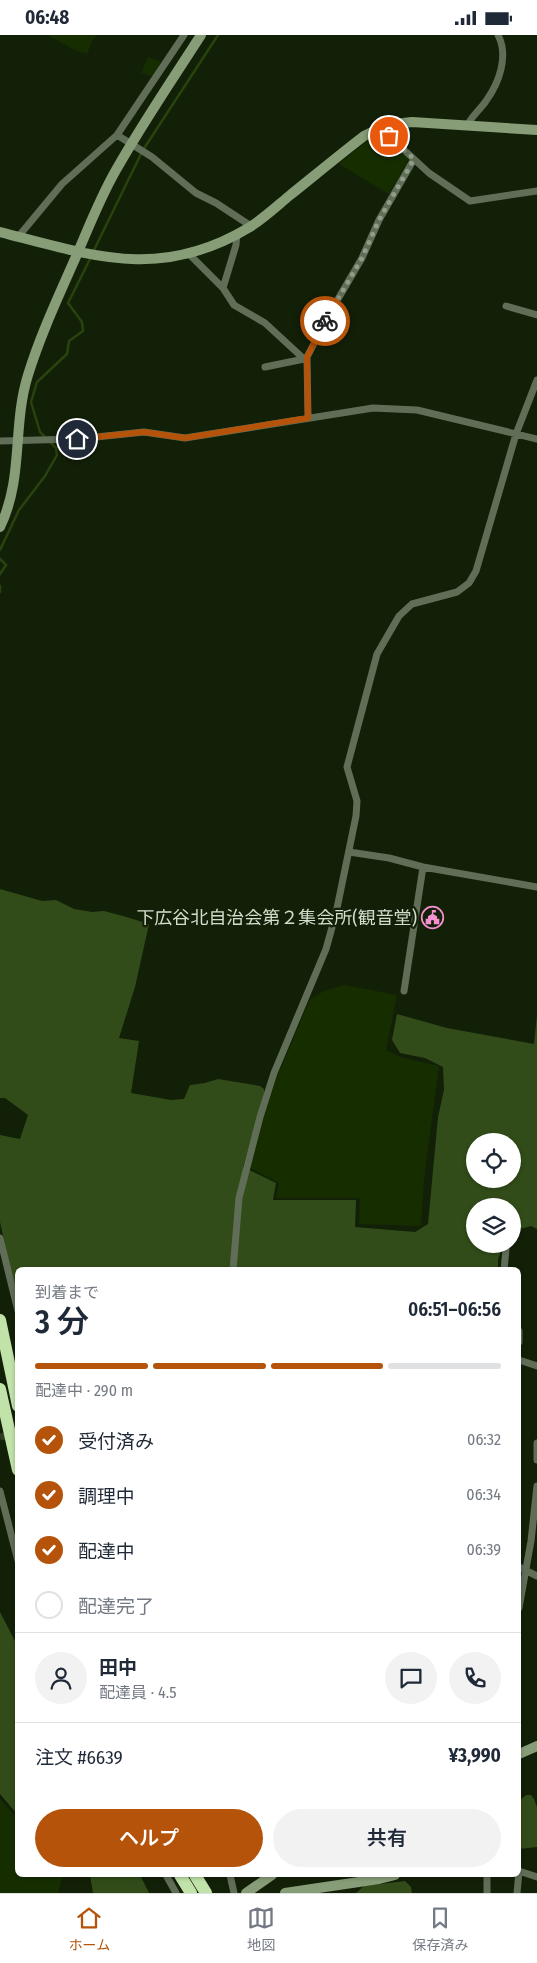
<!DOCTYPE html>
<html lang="ja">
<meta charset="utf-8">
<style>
body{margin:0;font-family:"Fira Sans Condensed","Noto Sans JP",sans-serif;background:#f2f2f3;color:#1f2937;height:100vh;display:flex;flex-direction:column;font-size:19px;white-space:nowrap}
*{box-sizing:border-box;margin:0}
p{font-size:16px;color:#747a83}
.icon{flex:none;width:28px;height:28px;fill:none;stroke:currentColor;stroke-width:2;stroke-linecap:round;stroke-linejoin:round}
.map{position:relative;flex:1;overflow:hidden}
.details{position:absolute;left:15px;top:1232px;width:506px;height:610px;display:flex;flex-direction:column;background:#fff;border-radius:8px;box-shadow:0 1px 4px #0004}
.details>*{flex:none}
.tools{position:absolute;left:466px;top:1098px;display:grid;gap:10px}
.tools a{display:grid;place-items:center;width:55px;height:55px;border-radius:50%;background:#fff;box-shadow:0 1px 4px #0004;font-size:25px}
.pin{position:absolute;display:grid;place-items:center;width:42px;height:42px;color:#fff;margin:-21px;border:2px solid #fff;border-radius:50%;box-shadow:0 1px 5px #0007}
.courier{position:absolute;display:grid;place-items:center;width:50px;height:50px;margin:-25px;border:4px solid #b45309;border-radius:50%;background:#fff;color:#222;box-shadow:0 1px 6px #0007}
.overview em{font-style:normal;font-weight:600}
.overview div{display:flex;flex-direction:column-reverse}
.overview{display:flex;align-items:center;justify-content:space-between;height:85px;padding:0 20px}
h1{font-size:32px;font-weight:600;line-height:38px}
.bar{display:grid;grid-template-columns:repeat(4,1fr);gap:8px 5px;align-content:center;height:60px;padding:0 20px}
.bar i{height:6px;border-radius:4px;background:#e0e1e3}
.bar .on{background:#b45309}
.bar p{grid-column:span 4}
.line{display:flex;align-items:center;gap:12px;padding:0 20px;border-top:1px solid #e0e1e3}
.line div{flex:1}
.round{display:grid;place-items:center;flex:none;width:52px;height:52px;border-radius:26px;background:#f2f2f3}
ol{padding:0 20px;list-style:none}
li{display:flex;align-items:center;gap:15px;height:55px}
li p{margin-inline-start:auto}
li .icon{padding:5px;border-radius:50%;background:#b45309;color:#fff;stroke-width:4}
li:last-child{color:#747a83}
li i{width:28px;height:28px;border:2px solid #e0e1e3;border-radius:50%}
.action{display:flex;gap:10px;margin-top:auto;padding:10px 20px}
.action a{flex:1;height:58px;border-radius:30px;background:#b45309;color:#fff;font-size:20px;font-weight:600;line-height:58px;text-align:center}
.action a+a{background:#f2f2f3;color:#1f2937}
.status{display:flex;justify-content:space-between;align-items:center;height:35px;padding:0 25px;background:#fff;direction:ltr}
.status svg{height:14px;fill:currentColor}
.dock{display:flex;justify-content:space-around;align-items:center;height:70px;border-top:1px solid #e0e1e3;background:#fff;font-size:14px;color:#747a83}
.dock a{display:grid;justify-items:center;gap:2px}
.dock .on{color:#b45309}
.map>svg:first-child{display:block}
</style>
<div class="status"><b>06:48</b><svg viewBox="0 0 49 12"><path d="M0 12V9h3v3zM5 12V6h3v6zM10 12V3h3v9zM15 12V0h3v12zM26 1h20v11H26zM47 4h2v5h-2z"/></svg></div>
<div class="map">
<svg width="537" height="1858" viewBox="0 0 537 1858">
<rect width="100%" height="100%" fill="#132008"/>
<path fill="#162d00" d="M47,0H97L92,6L87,19L77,16Z
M148,22L161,27L152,41L141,38Z
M373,101H381L407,122L408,125L389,159L339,129Z
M344,950L397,960L386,1015L400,1022L439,1031L424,1144L421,1191L359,1189L360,1163H276L279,1148L250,1133L264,1079L275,1047L310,964L324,956Z
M0,1764L17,1783L18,1840H63L58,1858H0Z"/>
<path fill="#314c18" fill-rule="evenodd" d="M0,854L42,866L56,865L74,874L92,877L104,876L123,881L149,889L135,952L119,1003L139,1006L131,1058L171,1065L184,1064L190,1050L205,1048L218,1044L260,1051L264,1054V1060L243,1132L276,1148L273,1165H356L355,1192L415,1197L428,1189L438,1082L444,1055L443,1032L425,1023L400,1018L392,1005L397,979L447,993L534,1009L537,980V1194L531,1191L513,1196L512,1171H475V1209H504L498,1224V1235H18L17,1262L0,1187V1100L20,1104L28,1080L5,1063H0ZM475,1106H512V1144H475Z
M0,1577L17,1610V1779L0,1759Z
M526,1760H531L534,1764L537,1772V1812L519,1814V1766Z
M90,1840H140L149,1858H93Z
M405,1846L411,1852L412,1858H356L364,1851Z"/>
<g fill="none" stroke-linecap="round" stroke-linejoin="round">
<path stroke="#28430d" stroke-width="2.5" d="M93,217L143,115L218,0
M45,402L40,397L31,367L37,347L67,319L69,306L83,296L82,287L68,268L91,222
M0,515L19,475L45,441L57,420L56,413L49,406
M0,524L6,530L0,539
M0,551V557"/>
<path stroke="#303c26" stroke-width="7" stroke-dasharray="7 3.5" stroke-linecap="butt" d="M0,1402L18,1398"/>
<path stroke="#606d57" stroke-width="7" d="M381,91L389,101L429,138L470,166L537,156
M467,91C472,80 480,75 486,66C499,48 509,21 498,0
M117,100L152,122L196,158L216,168L251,191
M237,198L236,210L223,253L234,270L265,288L304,324
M18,202L62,149L117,100L184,0
M189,219L223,253
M506,271L537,280
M265,332L304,324L307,327
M308,383L307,322L331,276L362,223L379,185L414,124
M0,406L77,404L144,397L185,403L373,373L417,375L537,404
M349,817L389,823L423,832L537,852
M404,956L423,832
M0,1203L18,1276
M233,1235L239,1163L260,1082L274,1038L326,914L336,878L356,781L357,766L347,732L377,619L399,581L412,569L457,557L469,548L476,536L516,399L537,345
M504,1235L506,1214
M519,1296V1307
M519,1325L537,1331
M537,1408V1425
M0,1456L18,1526
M519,1532L537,1541
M519,1573L531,1506L537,1451
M519,1836L537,1842
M166,1840L176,1858
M230,1840L234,1858
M487,1858V1840
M517,1858L519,1836"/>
<path stroke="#879d78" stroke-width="10" d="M0,197C93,221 161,246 250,192C264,183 277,171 289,161C314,141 338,121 364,101L386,90L412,87L537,95
M0,492C24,443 12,391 28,340C41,298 60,258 78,217C90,189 101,161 116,135C142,89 172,45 201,0
M519,1719L537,1711
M246,1858L272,1840
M285,1858L379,1844L395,1840"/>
<path stroke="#c1e3a9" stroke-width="12" d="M0,1285L18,1371
M0,1354L18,1435
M180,1840L191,1858
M195,1840L206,1858"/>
</g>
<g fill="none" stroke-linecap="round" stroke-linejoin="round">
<path stroke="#909b88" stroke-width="5" stroke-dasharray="0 9" d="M325,286L362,223L379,185L414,124L389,101"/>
<path stroke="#b45309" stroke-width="6" d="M77,404L144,397L185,403L308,383L307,322L325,286"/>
</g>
<defs>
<symbol id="civic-ring" viewBox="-11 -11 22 22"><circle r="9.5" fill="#132008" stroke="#f590d1" stroke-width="1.5"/><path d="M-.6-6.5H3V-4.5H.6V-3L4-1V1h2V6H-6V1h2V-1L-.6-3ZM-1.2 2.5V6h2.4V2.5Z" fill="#f590d1"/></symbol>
</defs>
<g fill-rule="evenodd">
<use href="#civic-ring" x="420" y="870" width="25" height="25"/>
</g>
<g text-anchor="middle" stroke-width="4.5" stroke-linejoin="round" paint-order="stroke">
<g font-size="18" fill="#d4ddcd" stroke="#132008" text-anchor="end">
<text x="417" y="889">下広谷北自治会第２集会所(観音堂)</text>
</g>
</g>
</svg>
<div class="tools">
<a><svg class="icon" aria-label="locate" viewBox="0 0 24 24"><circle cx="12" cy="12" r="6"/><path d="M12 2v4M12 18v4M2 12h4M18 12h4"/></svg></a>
<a><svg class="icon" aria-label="layers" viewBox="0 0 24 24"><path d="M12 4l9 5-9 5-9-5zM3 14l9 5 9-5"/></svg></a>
</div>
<div class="pin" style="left:389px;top:101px;background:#ea580c"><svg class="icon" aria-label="bag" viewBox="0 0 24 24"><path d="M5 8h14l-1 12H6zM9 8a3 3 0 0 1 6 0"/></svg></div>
<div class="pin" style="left:77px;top:404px;background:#1f2937"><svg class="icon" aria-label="home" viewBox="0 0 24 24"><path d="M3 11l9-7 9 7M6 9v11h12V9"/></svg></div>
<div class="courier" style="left:325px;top:286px"><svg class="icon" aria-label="bike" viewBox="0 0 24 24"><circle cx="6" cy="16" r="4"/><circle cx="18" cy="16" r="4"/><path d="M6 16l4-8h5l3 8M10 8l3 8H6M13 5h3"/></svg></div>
<section class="details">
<div class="overview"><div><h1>3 分</h1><p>到着まで</p></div><em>06:51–06:56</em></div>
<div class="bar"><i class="on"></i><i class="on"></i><i class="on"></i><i></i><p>配達中 · 290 m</p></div>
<ol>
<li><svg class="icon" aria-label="check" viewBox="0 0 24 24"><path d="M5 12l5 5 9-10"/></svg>受付済み<p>06:32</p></li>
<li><svg class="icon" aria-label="check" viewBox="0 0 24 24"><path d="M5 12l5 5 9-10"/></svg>調理中<p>06:34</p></li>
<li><svg class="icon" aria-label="check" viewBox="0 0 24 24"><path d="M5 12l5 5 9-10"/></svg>配達中<p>06:39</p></li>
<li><i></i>配達完了</li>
</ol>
<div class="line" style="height:90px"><a class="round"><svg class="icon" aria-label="person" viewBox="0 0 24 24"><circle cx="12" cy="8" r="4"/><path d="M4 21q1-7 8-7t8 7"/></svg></a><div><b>田中</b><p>配達員 · 4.5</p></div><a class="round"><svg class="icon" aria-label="chat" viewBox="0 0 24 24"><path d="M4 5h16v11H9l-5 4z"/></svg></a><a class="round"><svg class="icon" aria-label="phone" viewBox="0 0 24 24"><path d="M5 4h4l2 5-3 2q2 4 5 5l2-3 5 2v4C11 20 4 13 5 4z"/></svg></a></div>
<div class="line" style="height:65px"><div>注文 #6639</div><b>¥3,990</b></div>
<div class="action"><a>ヘルプ</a><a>共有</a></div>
</section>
</div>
<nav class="dock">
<a class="on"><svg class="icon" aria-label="home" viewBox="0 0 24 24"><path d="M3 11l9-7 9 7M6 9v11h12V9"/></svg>ホーム</a>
<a><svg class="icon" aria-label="map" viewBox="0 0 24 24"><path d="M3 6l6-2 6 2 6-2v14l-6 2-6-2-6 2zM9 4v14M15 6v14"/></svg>地図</a>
<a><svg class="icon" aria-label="saved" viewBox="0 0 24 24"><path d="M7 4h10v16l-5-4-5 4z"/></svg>保存済み</a>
</nav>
